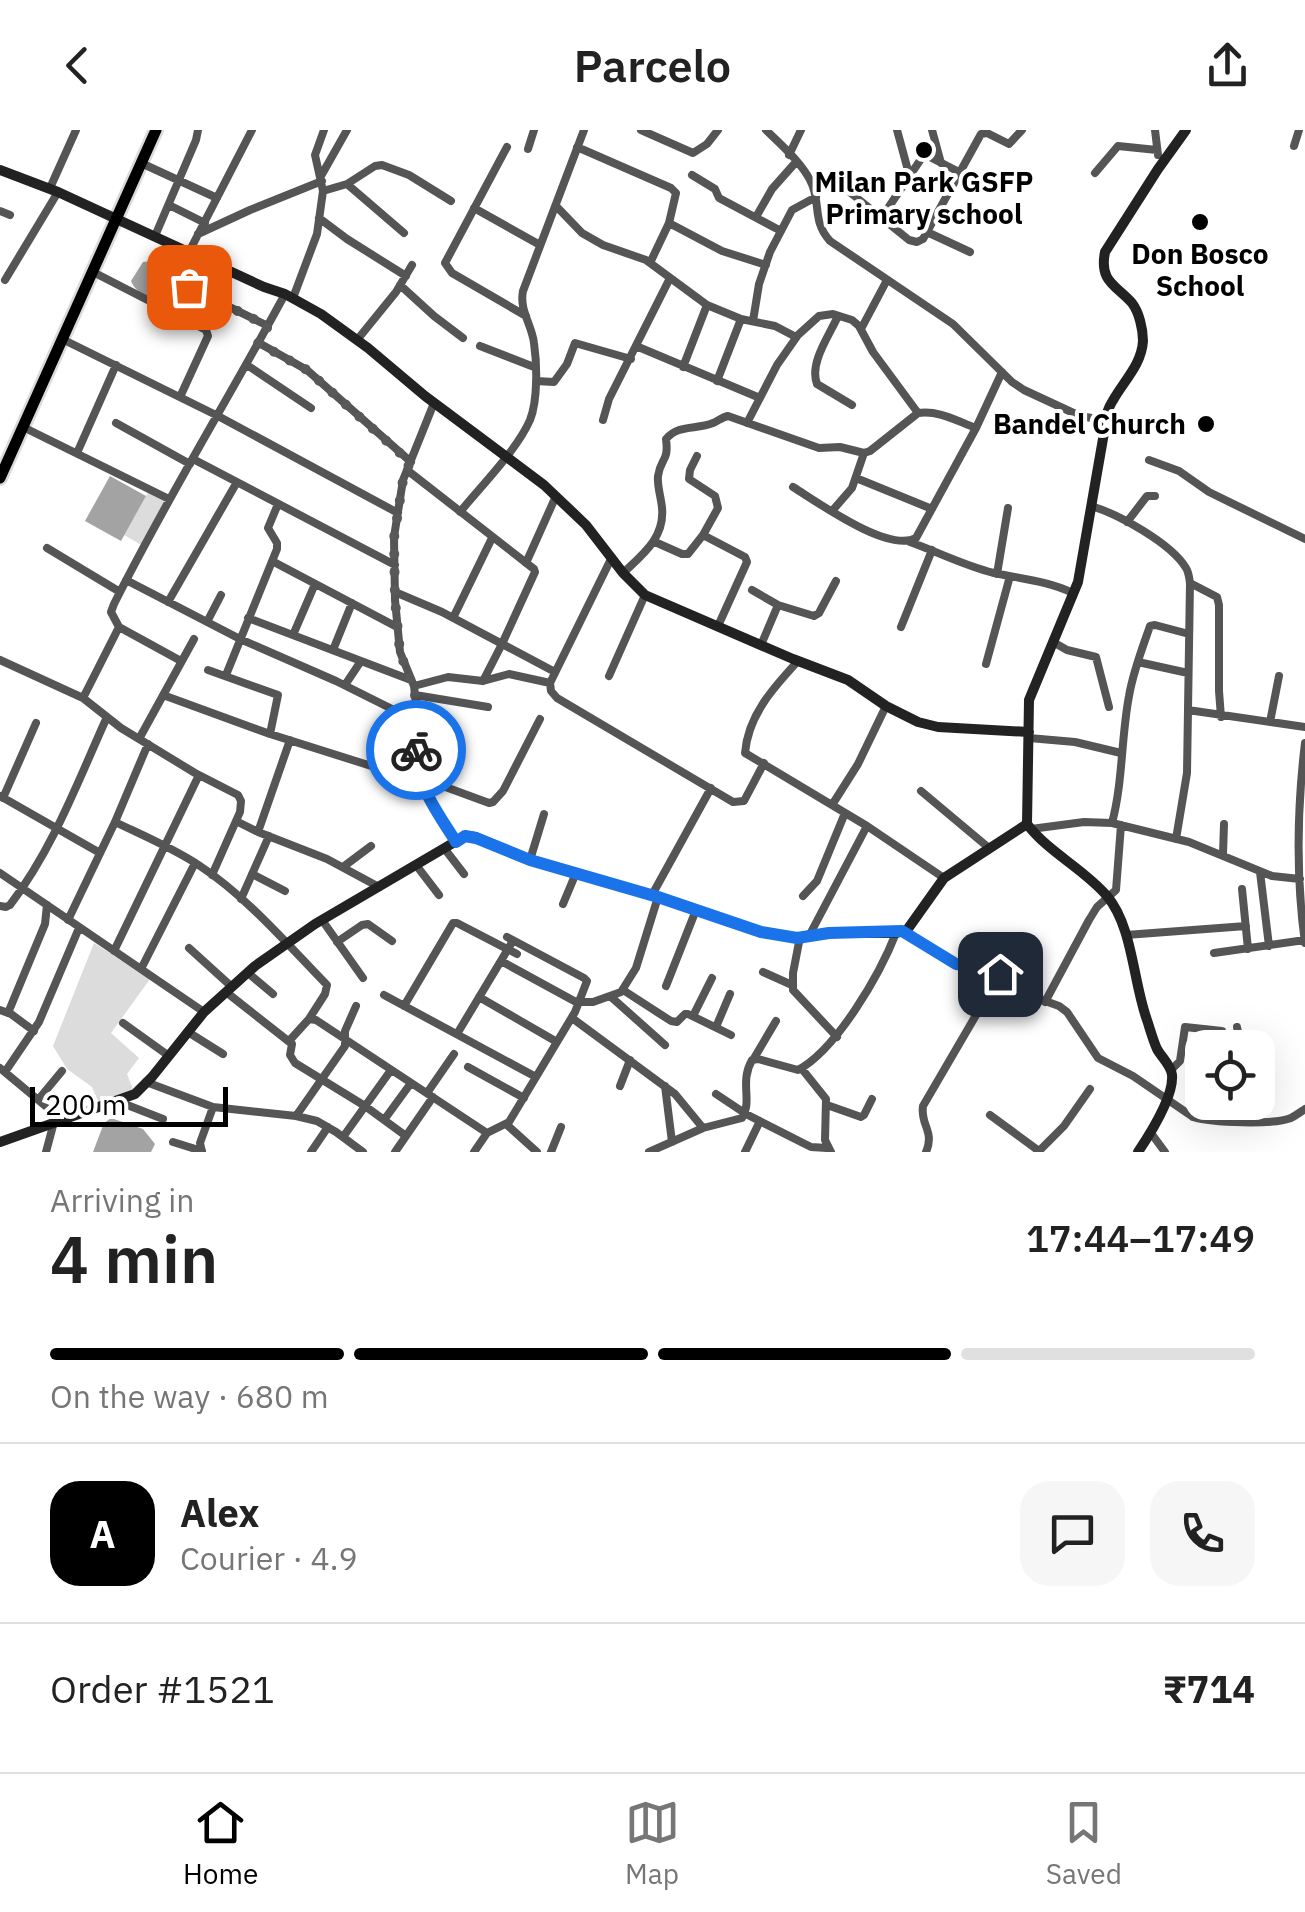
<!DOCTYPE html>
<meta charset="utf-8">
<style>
body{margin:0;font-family:"IBM Plex Sans",sans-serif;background:#f6f6f6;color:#222;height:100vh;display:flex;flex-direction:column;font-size:38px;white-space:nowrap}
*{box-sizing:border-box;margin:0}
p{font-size:32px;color:#767676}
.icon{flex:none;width:55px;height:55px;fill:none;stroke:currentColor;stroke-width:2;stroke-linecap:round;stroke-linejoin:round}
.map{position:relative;height:1022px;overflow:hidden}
.side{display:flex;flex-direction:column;background:#fff;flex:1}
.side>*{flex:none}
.tools{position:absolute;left:1185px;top:900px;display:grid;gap:20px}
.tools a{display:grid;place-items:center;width:90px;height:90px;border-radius:20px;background:#fff;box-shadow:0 10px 40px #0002;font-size:50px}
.scale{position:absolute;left:30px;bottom:25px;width:198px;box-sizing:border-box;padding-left:10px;border:5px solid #000;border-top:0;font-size:28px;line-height:35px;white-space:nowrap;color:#000;-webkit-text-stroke:8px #fff;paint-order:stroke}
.pin{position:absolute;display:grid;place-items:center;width:85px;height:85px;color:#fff;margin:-42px;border-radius:20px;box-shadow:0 5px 15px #0006}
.courier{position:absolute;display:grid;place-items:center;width:100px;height:100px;margin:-50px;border:8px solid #1a73e8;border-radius:50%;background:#fff;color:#222;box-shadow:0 2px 12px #0007}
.head em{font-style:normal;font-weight:600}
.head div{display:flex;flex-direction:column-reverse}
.head{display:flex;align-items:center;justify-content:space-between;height:170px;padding:0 50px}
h1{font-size:65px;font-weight:600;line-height:75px}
.bar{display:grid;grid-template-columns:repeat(4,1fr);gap:15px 10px;align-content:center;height:120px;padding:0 50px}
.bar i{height:12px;border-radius:8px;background:#e0e0e0}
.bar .active{background:#000}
.bar p{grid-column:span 4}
.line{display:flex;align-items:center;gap:25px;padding:0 50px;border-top:2px solid #e0e0e0}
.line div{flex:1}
.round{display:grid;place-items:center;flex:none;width:105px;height:105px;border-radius:30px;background:#f6f6f6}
header{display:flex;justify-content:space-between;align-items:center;height:130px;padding:0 50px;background:#fff;font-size:45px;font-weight:600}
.tabs{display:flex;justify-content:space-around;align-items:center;height:140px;border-top:2px solid #e0e0e0;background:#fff;font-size:28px;color:#767676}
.tabs a{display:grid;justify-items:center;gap:5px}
.tabs .active{color:#000}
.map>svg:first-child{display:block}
</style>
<header><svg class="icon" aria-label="back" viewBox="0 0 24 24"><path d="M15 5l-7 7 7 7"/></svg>Parcelo<svg class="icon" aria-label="share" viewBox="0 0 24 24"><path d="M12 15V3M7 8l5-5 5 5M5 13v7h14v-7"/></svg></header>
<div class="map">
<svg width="1305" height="1022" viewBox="0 0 1305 1022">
<rect width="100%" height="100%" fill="#fff"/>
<path fill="#dcdcdc" d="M151,357L170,368L143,416L124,405Z
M94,813L150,849L111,903L139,928L127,944L135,964L100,976L92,957L67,939L53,916Z"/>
<path fill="#a3a3a3" d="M156,122L188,137L170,177C156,171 137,166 131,151L143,132L151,131Z
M110,346L146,366L121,411L85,391Z
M111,988L143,999L155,1014L151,1022H93L104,993Z"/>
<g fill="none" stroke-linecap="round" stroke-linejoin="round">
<defs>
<path id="primary" d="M0,348L156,0"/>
</defs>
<use href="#primary" stroke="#dbdbdb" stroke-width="16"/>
<path stroke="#555" stroke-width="8" d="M641,0L693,23L707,14L718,0
M766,0C781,15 800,31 810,50C822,72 811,90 830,111L953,194L1012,252L1024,260L1080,286L1103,290
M897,0L909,44
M932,0L941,33
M1155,0L1158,25
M1294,16L1299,0
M507,17L445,133L452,143L526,186
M577,17L671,58L676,63L669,93L650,133
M528,19L534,0
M789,25L801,0
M141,33L217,68
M1095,43L1118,16L1157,20
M692,45L715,59L719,68L781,101
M321,46L347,0
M812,53L819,47H831L909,110L917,112L923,109L981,4L987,3L1009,14L1022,0
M347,54L404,103
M50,58L76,0
M323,61L347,54L375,36L382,35L409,45L451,71
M169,75L205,93
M556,76L582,103L603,115L646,130L707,175L741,189L775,196L796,207
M474,78L540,115
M0,81L10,85
M756,87L772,59L796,32
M882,87L923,26L926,25L961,43
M319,88L347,109L406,146
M669,93L722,121L766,135
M927,102L970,122
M198,104L250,80L322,51
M155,106L196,10L198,0
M189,122L252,0
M93,142L206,200L208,206L180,267
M5,150L58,62
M400,155L434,186L463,208
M189,157L268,196
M293,168L317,104L323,61L315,25L324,0
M838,186C829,206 809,233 817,254L852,275
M753,191L759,154L770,122L792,80L816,67
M195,193L208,166
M861,199L887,150
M62,209L218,286L398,383
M357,210L396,162L412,135
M259,213L307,240L411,332
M480,216L534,237
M636,216L760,268
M247,235L311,278
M683,237L707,175
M536,251L554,252L567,234L575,213L631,229
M717,251L741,189
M434,273L403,350L394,407L395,470L400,522L414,556L416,574L417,631L425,662L456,712
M603,290L609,269L670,148
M116,293L190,334
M747,293L777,235L798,205L819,186L833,184L852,190L859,196L873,222L918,283
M23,297L169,369
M77,323L116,235
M193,329L395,435
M1149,330L1179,341L1209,362L1305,409
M407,340L534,439L535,442L502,514L483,551
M856,348L932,379
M793,357C819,373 888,423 916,408L976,298L1002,242
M1091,376C1118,384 1171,413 1186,438C1189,443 1189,447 1190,453L1187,643L1176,709
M832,381L852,358L864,323
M460,382C481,356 517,320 530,290C538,270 537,234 534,213C532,195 519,180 523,161L584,0
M1127,392L1147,366H1155
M703,405L745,427L747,432L718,496
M655,412L682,424H688L703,405L718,378L715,366L689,349L690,340L697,326
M910,412C938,422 965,436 994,443C1022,449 1048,451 1073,463
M47,418L120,462
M611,429L550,553L551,561L557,568L733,672L744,671L764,633
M272,431L397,497
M526,433L556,366
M623,443C642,425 665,408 662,378C661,366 657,357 658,346C661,327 669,332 666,309C679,294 696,300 713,293C718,291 722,287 728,286L819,318L840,317L864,323L870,321L918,283C939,280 957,291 976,298
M997,444L1008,378
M126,450L240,509L336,551L416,591
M1190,453L1217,467L1219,475V561L1221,587
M752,460L778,475L814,486L819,483L836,451
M395,462L442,482L555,542
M168,472L237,352
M248,488L411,550
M453,488L492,408
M207,492L221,465
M901,497L932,420
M293,505L315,454
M1053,512L1067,520L1096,527L1109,577
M761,515L778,475
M333,520L352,473
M0,530L83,568L121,598L195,643L238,665L241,671L240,682L212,745
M181,531L119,497L111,482L114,474C167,368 229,268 285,164
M798,531C774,557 748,585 745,623L867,696L944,748
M1138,532L1188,543
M986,534L1010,446
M208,540L278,565L270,604
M226,545L277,419V413L268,398L278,374
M609,546L645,465
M345,555L361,531
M414,556L448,547L483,551L509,544L550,553
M163,565L270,604L384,640L421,648L489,673L493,672L503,661L540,589
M415,565L488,577
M83,568L119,497
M1188,580L1305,597
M1270,592L1279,546
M1029,608L1075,612L1121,623
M139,609L194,509
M1305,613C1297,679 1296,747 1305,813
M921,661L989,718
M0,666L100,723
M3,668L36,593
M832,675L858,634L886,576
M236,691L258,702L327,729L379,757
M115,692C144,706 173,718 200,736C247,767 287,814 327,855L325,864L309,889
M1112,693C1123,652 1121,608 1129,566C1133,542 1142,519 1150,496L1155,495L1189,504
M1031,699L1084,692L1112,693L1189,712L1272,746L1300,749
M258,702L290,610
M444,718L464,744
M1223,724L1224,694
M530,730L544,684
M416,735L439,765
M343,737L371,716
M1260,742L1269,816
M0,743L204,882
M252,744L285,761
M1242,759L1248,819
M652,765L711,658
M803,766L817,751L845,683
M241,769L269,706
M563,774L576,743
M0,776L6,777L10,775C53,719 78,651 107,587
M68,790L115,692L148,614
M322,790L363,848
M902,801L956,833L980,837L1000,844L1020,862L1059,876L1067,882L1098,928L1133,946L1193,987C1212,993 1273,995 1291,988C1295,986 1302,981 1305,979
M1126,805L1246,796
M809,806L867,696
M800,807L793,843V860L837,907
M337,812L362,795L368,794L392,811
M189,818L232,857
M114,821L199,645
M1214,823L1305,810
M501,831L576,872H593L621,862L636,838L658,767
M141,839L195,733
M763,842L792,855
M248,843L273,864
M666,856L696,780
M623,860L671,891L677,892L685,884H688L731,905
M226,862L292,914L290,925L295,933L365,976L406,1006
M384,865L536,947
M610,866L665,915
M479,867L557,912
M1045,872L1089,790L1097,777L1116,760L1121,695
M404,876L453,793H457L517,824
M0,880L11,884L34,901
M8,883L45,794L47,775
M693,886L712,848
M572,888L675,964L703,998
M123,893L169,926
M716,897L730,864
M1237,897L1241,918
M188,902L223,924
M457,904L511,814
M289,911L309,889L316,890L487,1003
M753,930L776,891
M468,937L524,968
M0,938L61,989
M802,939L826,969L825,1010L831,1022
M1171,940L1180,931L1185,897L1222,901
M5,942L39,892L79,798
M146,952L213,977L296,986L317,991L336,1002L363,1022
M620,956L630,930
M665,956L672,1012
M427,963L454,924
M716,964L746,984L803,1013L811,1017L827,1018
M38,970L62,941
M117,971L163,989
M1251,972L1252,992
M827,975L861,987L864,985L872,969
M990,985L1039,1021
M296,986L345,916V901L356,876
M1193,987L1202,946
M384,990L411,953
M506,994L537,1022
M1151,1003L1165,1022
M343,1007L391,940
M173,1012L202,1021
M46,1022L54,992
M202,1022L200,1013L213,977
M311,1022L328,997
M395,1022L433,967
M474,1022L487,1003L509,992L575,882L587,851L584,848L507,807
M551,1022L561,997
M649,1022L703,998L742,988C753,970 739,953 752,930L758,929L798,940C837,919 880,844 896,803
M745,1022L760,991
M926,1022C935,1001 920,995 923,976L1000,844
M1038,1022L1064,996L1090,959"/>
<path stroke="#222" stroke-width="10" d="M0,40L58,62L264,157L285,164L321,184L368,218L425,266L544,355L586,395L623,443L645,465L793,529L848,550L886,576L918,592L938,597L1029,602
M0,1012L135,964L152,947L204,882L255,836L315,794L465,706L476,707L530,730L658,767L761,802L797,808L829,803H896L907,800L944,748L1027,694
M1138,1022C1150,1004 1174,967 1172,945C1171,935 1162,928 1157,919C1153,910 1150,899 1147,890C1133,852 1133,797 1107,766C1084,739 1048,722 1027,694L1029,570L1078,452L1104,303C1102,266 1141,246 1143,211C1143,199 1139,182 1132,173C1116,155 1099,152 1105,122L1158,39L1186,0"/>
<use href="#primary" stroke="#000" stroke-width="11"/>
</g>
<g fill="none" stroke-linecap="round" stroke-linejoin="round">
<path stroke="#595959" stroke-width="10" stroke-dasharray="0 18" d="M189,157L268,196L258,213L307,240L410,332L403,350L394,408L395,470L400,522L415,564L416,620"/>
<path stroke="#1a73e8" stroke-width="12" d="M416,620C416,655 438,683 456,712L465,706L476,708L530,730L658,767L761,802L797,808L829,803L902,801L956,834L980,837L1000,844"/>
</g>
<g fill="#000" stroke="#fff" stroke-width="4">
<circle cx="924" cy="20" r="10"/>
<circle cx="1200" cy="92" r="10"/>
<circle cx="1206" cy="294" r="10"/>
</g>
<g text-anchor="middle" stroke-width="8" stroke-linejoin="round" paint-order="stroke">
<g font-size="28" font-weight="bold" fill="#000" stroke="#fff">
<text x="924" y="62">Milan Park GSFP<tspan x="924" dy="32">Primary school</tspan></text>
<text x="1200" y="134">Don Bosco<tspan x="1200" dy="32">School</tspan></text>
<text x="1186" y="304" text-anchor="end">Bandel Church</text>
</g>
</g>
</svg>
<div class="tools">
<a><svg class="icon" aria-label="locate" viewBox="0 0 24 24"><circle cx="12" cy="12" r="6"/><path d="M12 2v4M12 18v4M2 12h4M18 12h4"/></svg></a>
</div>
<div class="scale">200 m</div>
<div class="pin" style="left:189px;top:157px;background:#ea580c"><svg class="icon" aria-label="bag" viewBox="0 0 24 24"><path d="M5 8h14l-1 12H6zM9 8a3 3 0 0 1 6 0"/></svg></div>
<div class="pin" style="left:1000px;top:844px;background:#1f2937"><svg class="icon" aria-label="home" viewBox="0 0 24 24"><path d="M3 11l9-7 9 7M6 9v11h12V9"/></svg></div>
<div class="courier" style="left:416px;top:620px"><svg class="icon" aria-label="bike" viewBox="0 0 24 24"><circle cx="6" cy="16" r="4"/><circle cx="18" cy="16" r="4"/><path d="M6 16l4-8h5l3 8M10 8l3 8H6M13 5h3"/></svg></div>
</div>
<section class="side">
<div class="head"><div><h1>4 min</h1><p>Arriving in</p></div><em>17:44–17:49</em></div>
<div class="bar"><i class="active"></i><i class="active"></i><i class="active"></i><i></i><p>On the way · 680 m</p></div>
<div class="line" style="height:180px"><b class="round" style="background:#000;color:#fff">A</b><div><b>Alex</b><p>Courier · 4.9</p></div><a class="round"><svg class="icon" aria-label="chat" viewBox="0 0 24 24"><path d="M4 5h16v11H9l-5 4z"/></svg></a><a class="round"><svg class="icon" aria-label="phone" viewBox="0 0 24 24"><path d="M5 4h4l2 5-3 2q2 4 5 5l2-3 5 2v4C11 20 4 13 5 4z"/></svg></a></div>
<div class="line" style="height:130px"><div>Order #1521</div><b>₹714</b></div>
</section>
<nav class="tabs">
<a class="active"><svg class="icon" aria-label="home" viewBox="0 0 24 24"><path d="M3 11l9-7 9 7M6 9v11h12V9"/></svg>Home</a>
<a><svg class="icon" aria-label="map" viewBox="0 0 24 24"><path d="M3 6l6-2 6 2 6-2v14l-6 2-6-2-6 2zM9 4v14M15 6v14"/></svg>Map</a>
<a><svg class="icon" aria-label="saved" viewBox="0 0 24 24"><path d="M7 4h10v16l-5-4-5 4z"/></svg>Saved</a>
</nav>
